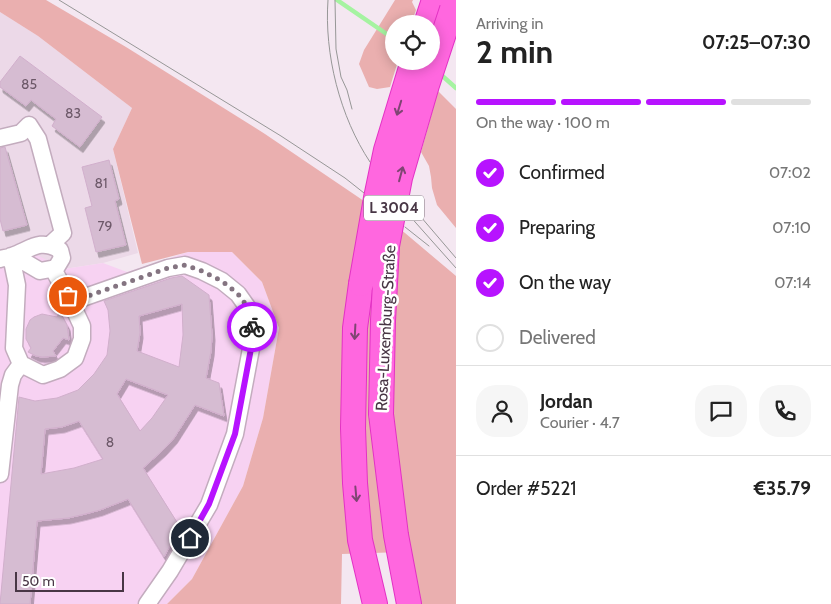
<!DOCTYPE html>
<meta charset="utf-8">
<style>
body{margin:0;font-family:Cabin,sans-serif;background:#f6f6f6;color:#222;height:100vh;display:flex;flex-direction:column;font-size:19px;white-space:nowrap}
*{box-sizing:border-box;margin:0}
p{font-size:16px;color:#767676}
.icon{flex:none;width:28px;height:28px;fill:none;stroke:currentColor;stroke-width:2;stroke-linecap:round;stroke-linejoin:round}
.map{position:relative;flex:1;overflow:hidden}
.panel{display:flex;flex-direction:column;background:#fff;width:375px}
.panel>*{flex:none}
.controls{position:absolute;left:385px;top:15px;display:grid;gap:10px}
.controls a{display:grid;place-items:center;width:55px;height:55px;border-radius:50%;background:#fff;box-shadow:0 2px 12px #0003;font-size:25px}
.scale{position:absolute;left:15px;bottom:12px;width:109px;box-sizing:border-box;padding-left:5px;border:2px solid #483645;border-top:0;font-size:14px;line-height:18px;white-space:nowrap;color:#483645;-webkit-text-stroke:4px #fff;paint-order:stroke}
.pin{position:absolute;display:grid;place-items:center;width:42px;height:42px;color:#fff;margin:-21px;border:2px solid #fff;border-radius:50%;box-shadow:0 1px 5px #0007}
.courier{position:absolute;display:grid;place-items:center;width:50px;height:50px;margin:-25px;border:4px solid #b713ff;border-radius:50%;background:#fff;color:#222;box-shadow:0 1px 6px #0007}
.summary em{font-style:normal;font-weight:700}
.summary div{display:flex;flex-direction:column-reverse}
.summary{display:flex;align-items:center;justify-content:space-between;height:85px;padding:0 20px}
h1{font-size:32px;font-weight:700;line-height:38px}
.bar{display:grid;grid-template-columns:repeat(4,1fr);gap:8px 5px;align-content:center;height:60px;padding:0 20px}
.bar i{height:6px;border-radius:4px;background:#e0e0e0}
.bar .on{background:#b713ff}
.bar p{grid-column:span 4}
.line{display:flex;align-items:center;gap:12px;padding:0 20px;border-top:1px solid #e0e0e0}
.line div{flex:1}
.round{display:grid;place-items:center;flex:none;width:52px;height:52px;border-radius:20px;background:#f6f6f6}
ol{padding:0 20px;list-style:none}
li{display:flex;align-items:center;gap:15px;height:55px}
li p{margin-inline-start:auto}
li .icon{padding:5px;border-radius:50%;background:#b713ff;color:#fff;stroke-width:4}
li:last-child{color:#767676}
li i{width:28px;height:28px;border:2px solid #e0e0e0;border-radius:50%}
main{display:flex;flex:1;min-height:0}
.map>svg:first-child{display:block}
</style>
<main>
<div class="map">
<svg width="456" height="604" viewBox="0 0 456 604">
<defs>
<filter id="shadow"><feDropShadow dx="3" dy="5.5" stdDeviation="0" flood-color="#0004"/></filter>
</defs>
<rect width="100%" height="100%" fill="#f4e7f1"/>
<path fill="#ecd9e8" d="M0,12L38,36L132,108L113,149L138,253L103,263L64,269L0,253Z"/>
<path fill="#f7d2f2" d="M18,249L39,256L64,269L103,263L127,272L188,252H232L262,282L279,328L263,418L243,486L192,579L167,604H0V253Z"/>
<path fill="#eaafaf" d="M0,0H46L126,47L265,134L361,199L405,233L456,276V604H415L403,552L342,554L341,604H167L192,579L243,486L263,418L279,328L262,282L232,252H188L142,264L113,149L132,108L38,36L0,12Z
M395,0H413L412,2L416,10L411,24H394V61H398L390,87L377,89L369,87L359,64L364,50Z
M438,91L456,109V228L437,205L432,188L431,177L429,166L421,152Z"/>
<g fill="none" stroke-linecap="round" stroke-linejoin="round">
<path stroke="#a5f3a1" stroke-width="4.5" d="M337,0L394,39
M438,72L456,88"/>
</g>
<path fill="#d6bcd2" stroke="#d1afcc" fill-rule="evenodd" filter="url(#shadow)" d="M20,56L102,117L80,147L52,126L56,119L44,110L31,100L26,106L0,87V82Z
M5,147L27,225L3,231L0,219V148Z
M109,160L119,199L115,201L126,245L96,252L85,208L92,206L82,167Z
M182,276L209,295L212,335L211,351L206,378L219,383L224,416L195,405L174,438L163,450L143,468L180,527L164,557L128,499L100,510L85,514L68,518L37,521L30,604H0L19,397L35,401L57,398L78,390L94,374L107,355L110,331L108,310L104,301L171,278ZM182,304L183,335L179,367L137,351L140,333L139,316ZM126,379L168,395L152,418L140,431L117,394ZM79,421L103,459L74,468L41,474L45,429L62,427Z
M60,312L67,325L69,340L63,338L53,351L56,356L42,357L36,356L28,352L31,348L26,339V329L30,320L34,317L42,314L57,317Z"/>
<g fill="none" stroke-linecap="round" stroke-linejoin="round">
<defs>
<path id="minor" d="M0,138L21,133L29,125L38,139L63,233L51,244
M11,256L17,285L14,348L21,364L43,375L60,369L75,358L82,339V326L68,296L53,269
M0,259C4,258 8,258 12,256C31,249 40,238 60,250L62,258L56,268L40,271L23,261L11,256
M71,302L168,268L185,265L202,271L222,281L238,294L250,311L253,338L235,434L209,505L170,571L147,604
M0,474L10,385L13,375L21,364"/>
<path id="highway" d="M426,24L434,0
M361,284L355,328L353,428L355,483L360,540L375,604
M381,414L396,535L409,604"/>
</defs>
<use href="#minor" stroke="#c3acbe" stroke-width="19"/>
<use href="#highway" stroke="#e332c4" stroke-width="26"/>
<use href="#minor" stroke="#fff" stroke-width="16"/>
<use href="#highway" stroke="#ff67df" stroke-width="24"/>
<path stroke="#979797" stroke-width="1" d="M59,0L281,136L345,178L364,193
M328,0C324,54 340,117 370,162
M335,0L336,49L341,77L347,90L352,109
M409,203L456,258
M408,214L456,268
M405,227L429,246"/>
<defs>
<path id="highway-bridge" d="M361,284L376,198L386,150L413,61
M381,414L383,321L387,246L400,178L427,85L452,9"/>
</defs>
<use href="#highway-bridge" stroke="#e332c4" stroke-width="26" stroke-linecap="butt"/>
<use href="#highway-bridge" stroke="#ff67df" stroke-width="24"/>
</g>
<defs><path id="oneway-shaft" d="M-6 0H5M1.5-3L5.5 0L1.5 3" fill="none" stroke-width="1.6" stroke-linecap="round" stroke-linejoin="round" transform="scale(1.25)"/></defs>
<g stroke="#7f4573">
<use href="#oneway-shaft" transform="translate(399 108) rotate(107)"/>
<use href="#oneway-shaft" transform="translate(401 174) rotate(-75)"/>
<use href="#oneway-shaft" transform="translate(355 332) rotate(93)"/>
<use href="#oneway-shaft" transform="translate(356 494) rotate(85)"/>
</g>
<g fill="none" stroke-linecap="round" stroke-linejoin="round">
<path stroke="#847481" stroke-width="5" stroke-dasharray="0 9" d="M68,296L71,302L168,268L185,265L202,271L222,281L238,294L250,310L252,327"/>
<path stroke="#b713ff" stroke-width="6" d="M190,538L209,504L235,434L253,338L252,327"/>
</g>
<g text-anchor="middle" stroke-width="5" stroke-linejoin="round" paint-order="stroke">
<g font-size="14" fill="#6c5868">
<text x="29" y="89">85</text>
<text x="73" y="118">83</text>
<text x="101" y="188">81</text>
<text x="105" y="231">79</text>
<text x="110" y="447">8</text>
</g>
<rect fill="#fff" stroke="#7f727d" stroke-width="1" x="364" y="195.5" width="60" height="25" rx="4"/>
<g font-size="15" font-weight="bold" fill="#483645">
<text x="394" y="213">L 3004</text>
</g>
<g font-size="16" fill="#483645" stroke="#fff">
<text transform="translate(385 328) rotate(-87)" y="6">Rosa-Luxemburg-Straße</text>
</g>
</g>
</svg>
<div class="controls">
<a><svg class="icon" aria-label="locate" viewBox="0 0 24 24"><circle cx="12" cy="12" r="6"/><path d="M12 2v4M12 18v4M2 12h4M18 12h4"/></svg></a>
</div>
<div class="scale">50 m</div>
<div class="pin" style="left:68px;top:296px;background:#ea580c"><svg class="icon" aria-label="bag" viewBox="0 0 24 24"><path d="M5 8h14l-1 12H6zM9 8a3 3 0 0 1 6 0"/></svg></div>
<div class="pin" style="left:190px;top:538px;background:#1f2937"><svg class="icon" aria-label="home" viewBox="0 0 24 24"><path d="M3 11l9-7 9 7M6 9v11h12V9"/></svg></div>
<div class="courier" style="left:252px;top:327px"><svg class="icon" aria-label="bike" viewBox="0 0 24 24"><circle cx="6" cy="16" r="4"/><circle cx="18" cy="16" r="4"/><path d="M6 16l4-8h5l3 8M10 8l3 8H6M13 5h3"/></svg></div>
</div>
<section class="panel">
<div class="summary"><div><h1>2 min</h1><p>Arriving in</p></div><em>07:25–07:30</em></div>
<div class="bar"><i class="on"></i><i class="on"></i><i class="on"></i><i></i><p>On the way · 100 m</p></div>
<ol>
<li><svg class="icon" aria-label="check" viewBox="0 0 24 24"><path d="M5 12l5 5 9-10"/></svg>Confirmed<p>07:02</p></li>
<li><svg class="icon" aria-label="check" viewBox="0 0 24 24"><path d="M5 12l5 5 9-10"/></svg>Preparing<p>07:10</p></li>
<li><svg class="icon" aria-label="check" viewBox="0 0 24 24"><path d="M5 12l5 5 9-10"/></svg>On the way<p>07:14</p></li>
<li><i></i>Delivered</li>
</ol>
<div class="line" style="height:90px"><a class="round"><svg class="icon" aria-label="person" viewBox="0 0 24 24"><circle cx="12" cy="8" r="4"/><path d="M4 21q1-7 8-7t8 7"/></svg></a><div><b>Jordan</b><p>Courier · 4.7</p></div><a class="round"><svg class="icon" aria-label="chat" viewBox="0 0 24 24"><path d="M4 5h16v11H9l-5 4z"/></svg></a><a class="round"><svg class="icon" aria-label="phone" viewBox="0 0 24 24"><path d="M5 4h4l2 5-3 2q2 4 5 5l2-3 5 2v4C11 20 4 13 5 4z"/></svg></a></div>
<div class="line" style="height:65px"><div>Order #5221</div><b>€35.79</b></div>
</section>
</main>
